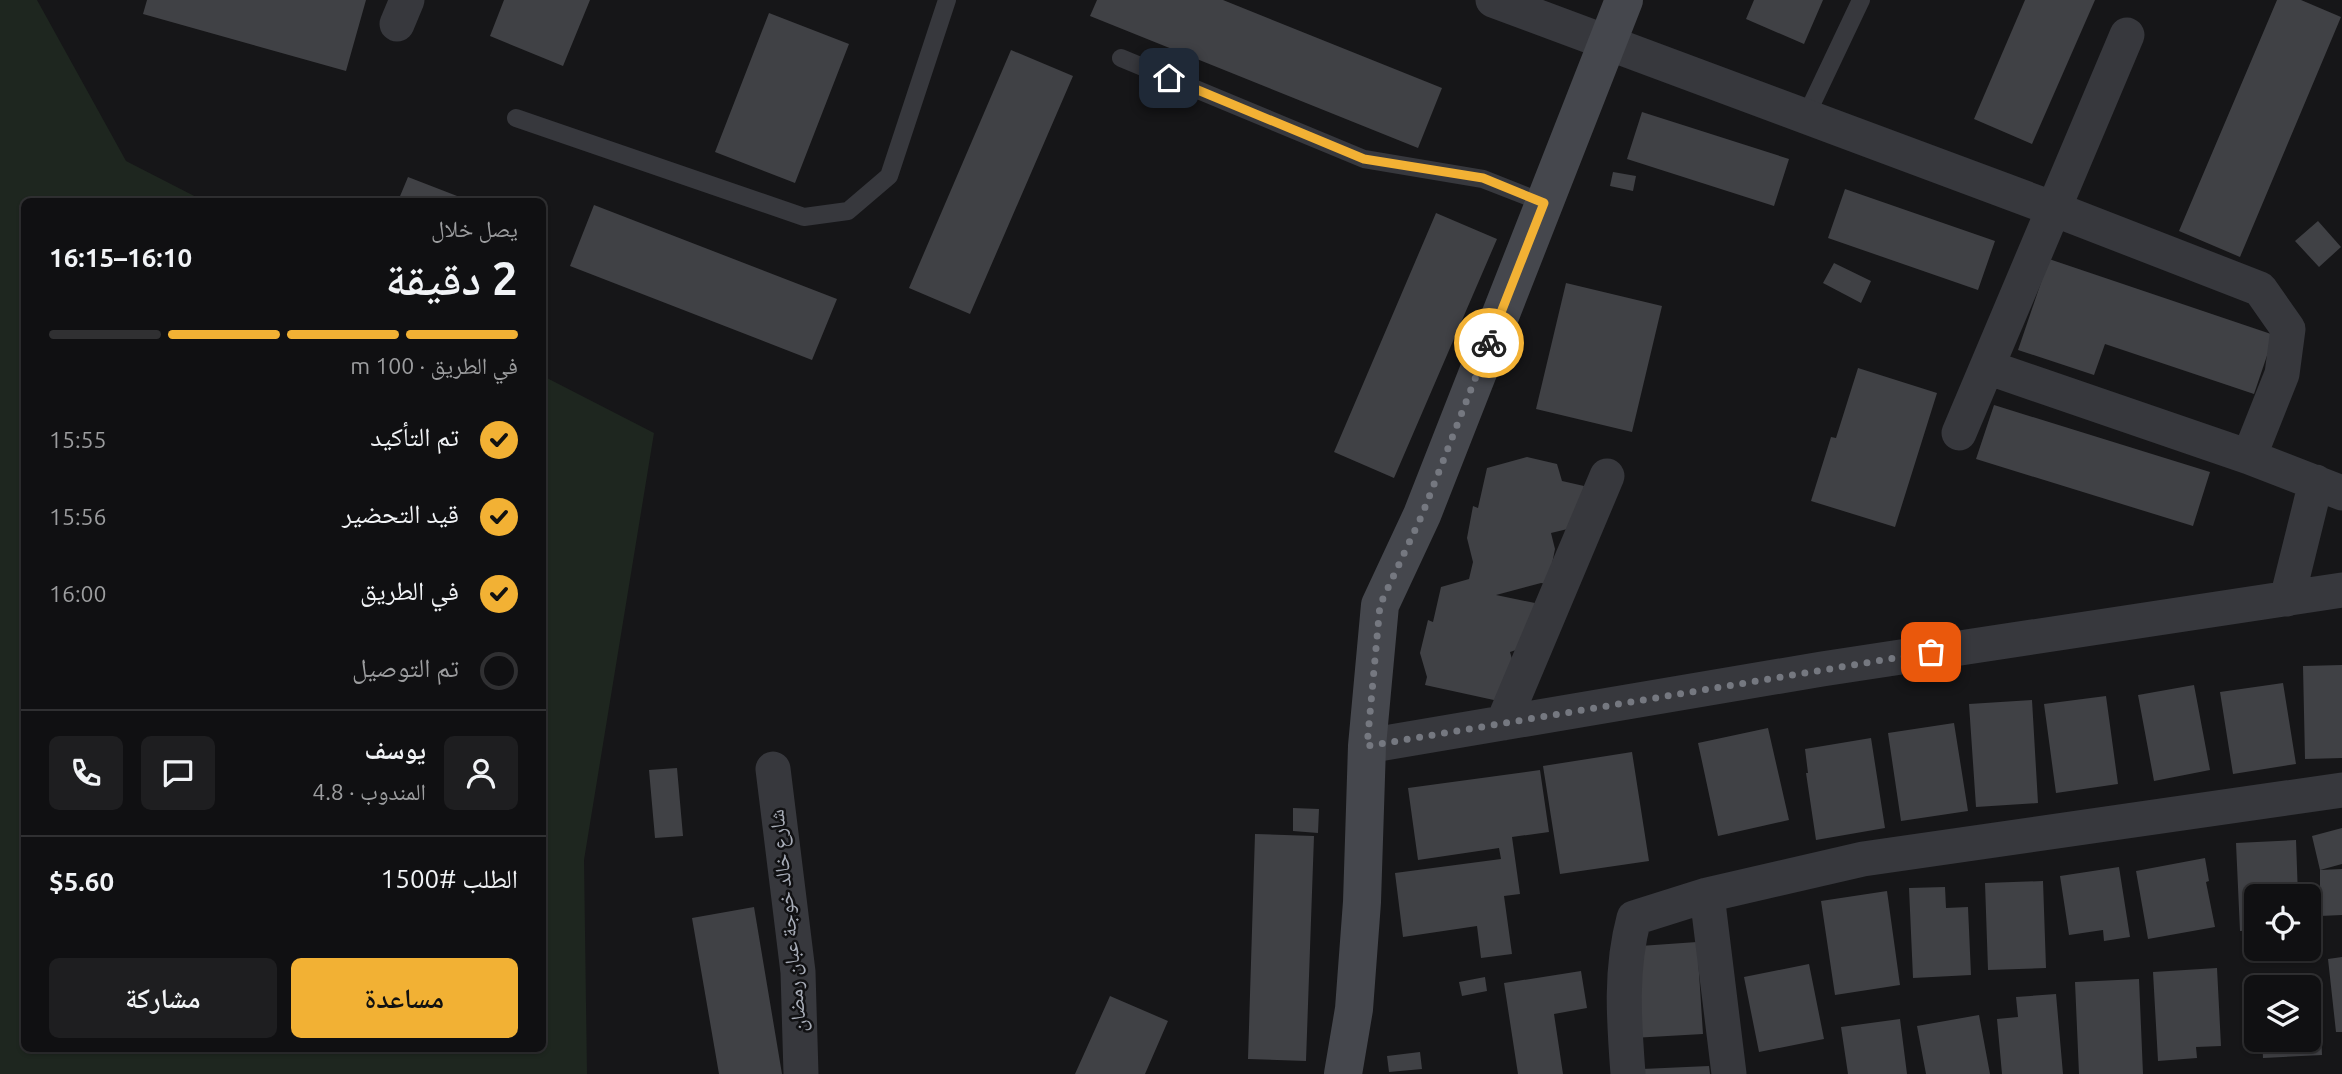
<!DOCTYPE html>
<html lang="ar">
<meta charset="utf-8">
<style>
body{margin:0;font-family:Ubuntu,"Noto Naskh Arabic",sans-serif;background:#1e1e20;color:#f1f3f6;direction:rtl;height:100vh;display:flex;flex-direction:column;font-size:26px;white-space:nowrap}
*{box-sizing:border-box;margin:0}
p{font-size:23px;color:#9c9d9f}
.icon{flex:none;width:38px;height:38px;fill:none;stroke:currentColor;stroke-width:2;stroke-linecap:round;stroke-linejoin:round}
.map{position:relative;flex:1;overflow:hidden;direction:ltr}
.panel{position:absolute;left:21px;top:198px;width:525px;height:854px;display:flex;flex-direction:column;background:#101012;border-radius:10px;box-shadow:0 2px 5px #0004,0 0 0 2px #303032;direction:rtl}
.panel>*{flex:none}
.buttons{position:absolute;left:2244px;top:884px;display:grid;gap:14px}
.buttons a{display:grid;place-items:center;width:77px;height:77px;border-radius:10px;background:#101012;box-shadow:0 2px 5px #0004,0 0 0 2px #303032;font-size:35px}
.pin{position:absolute;display:grid;place-items:center;width:60px;height:60px;color:#fff;margin:-30px;border-radius:14px;box-shadow:0 4px 10px #0006}
.courier{position:absolute;display:grid;place-items:center;width:70px;height:70px;margin:-35px;border:5px solid #f2b134;border-radius:50%;background:#fff;color:#222;box-shadow:0 2px 9px #0007}
.head em{font-style:normal;font-weight:600}
.head div{display:flex;flex-direction:column-reverse}
.head{display:flex;align-items:center;justify-content:space-between;height:119px;padding:0 28px}
h1{font-size:46px;font-weight:600;line-height:52px}
.bar{display:grid;grid-template-columns:repeat(4,1fr);gap:10px 7px;align-content:center;height:84px;padding:0 28px}
.bar i{height:9px;border-radius:5px;background:#303032}
.bar .current{background:#f2b134}
.bar p{grid-column:span 4}
.line{display:flex;align-items:center;gap:18px;padding:0 28px;border-top:2px solid #303032}
.line div{flex:1}
.round{display:grid;place-items:center;flex:none;width:74px;height:74px;border-radius:10px;background:#1e1e20}
ol{padding:0 28px;list-style:none}
li{display:flex;align-items:center;gap:21px;height:77px}
li p{margin-inline-start:auto}
li .icon{padding:7px;border-radius:50%;background:#f2b134;color:#111;stroke-width:4}
li:last-child{color:#9c9d9f}
li i{width:38px;height:38px;border:4px solid #303032;border-radius:50%}
.button{display:flex;gap:14px;margin-top:auto;padding:14px 28px}
.button a{flex:1;height:80px;border-radius:10px;background:#f2b134;color:#111;font-size:28px;font-weight:600;line-height:80px;text-align:center}
.button a+a{background:#1e1e20;color:#f1f3f6}
.map>svg:first-child{display:block}
</style>
<div class="map">
<svg width="2342" height="1074" viewBox="0 0 2342 1074">
<rect width="100%" height="100%" fill="#161618"/>
<path fill="#1e261f" d="M0,0H37L126,161L204,201H24V1048H542L543,376L654,433L584,860L587,1074H0Z"/>
<path fill="#404145" d="M147,0H366L346,71L143,14Z
M504,0H590L563,66L490,36Z
M1097,0H1223L1442,88L1418,148L1090,16Z
M1754,0H1823L1804,44L1746,19Z
M2025,0H2095L2032,144L1974,119Z
M2277,0H2301L2341,17L2240,257L2179,231Z
M769,13L849,44L795,183L715,152Z
M1011,50L1073,76L970,314L909,288Z
M1642,112L1789,159L1774,206L1627,159Z
M1613,172L1636,176L1633,191L1610,186Z
M408,177L470,201H398Z
M1845,189L1995,241L1978,290L1828,238Z
M594,205L837,299L812,360L570,266Z
M1436,213L1497,239L1394,478L1334,452Z
M2318,221L2341,247L2319,267L2295,241Z
M2049,259L2274,335L2254,394L2105,344L2094,375L2018,350Z
M1834,263L1871,281L1861,303L1823,283Z
M1566,283L1662,306L1632,432L1536,409Z
M1858,368L1937,393L1895,527L1811,501L1831,437L1836,438Z
M1994,405L2210,472L2193,526L1976,459Z
M1527,457L1557,464L1562,481L1584,486L1578,515L1580,526L1551,533L1555,549L1548,584L1541,583L1496,595L1535,603L1525,647L1510,652L1512,659L1503,702L1425,685L1427,677L1420,653L1428,620L1433,622L1441,587L1469,579L1473,562L1467,538L1473,506L1478,508L1487,468Z
M2342,665V758L2305,759L2303,666Z
M2283,683L2296,764L2233,774L2220,692Z
M2194,685L2210,770L2154,781L2138,695Z
M2106,696L2118,784L2056,793L2044,704Z
M2032,700L2038,803L1976,807L1969,704Z
M1954,723L1968,811L1901,821L1888,733Z
M1768,728L1789,820L1718,836L1698,743Z
M1871,738L1885,828L1816,840L1806,773H1808L1805,749Z
M1632,752L1649,861L1560,874L1543,766Z
M677,768L683,836L655,838L649,770Z
M1540,770L1549,832L1512,837L1520,894L1504,896L1512,954L1481,958L1477,926L1403,937L1395,873L1501,859L1499,848L1418,860L1408,788Z
M1293,808L1319,809L1318,833L1293,831Z
M2342,828V864L2320,870L2342,869V915L2320,916V870L2312,836Z
M1255,834L1314,836L1306,1061L1248,1059Z
M2296,840L2298,896H2256V930L2240,931L2236,843Z
M2205,858L2209,881L2206,882L2215,927L2148,939L2136,871Z
M2119,867L2130,937L2104,941L2103,930L2069,935L2060,876Z
M2043,881L2046,968L1988,970L1985,883Z
M1945,887L1946,908L1968,907L1971,975L1913,978L1909,888Z
M1887,891L1900,985L1835,995L1821,901Z
M754,907L782,1074H719L692,918Z
M1697,942L1703,1034L1632,1038L1640,946Z
M2342,957V1032H2336L2328,959Z
M1809,964L1824,1039L1759,1052L1744,977Z
M2217,968L2221,1046L2196,1047L2197,1058L2158,1061L2153,972Z
M1581,971L1587,1008L1554,1014L1563,1074H1518L1504,983Z
M1485,977L1487,991L1462,996L1459,982Z
M2139,979L2143,1074H2079L2075,982Z
M2319,983L2322,1055L2263,1058L2262,1040H2308V987H2282V985Z
M2056,994L2063,1074H2002L1997,1019L2018,1017L2016,997Z
M1110,996L1168,1021L1145,1074H1075Z
M1979,1015L1990,1074H1926L1917,1026Z
M1900,1019L1907,1074H1848L1841,1027Z
M1420,1052L1422,1069L1389,1072L1387,1056Z
M1709,1066L1710,1074H1643L1642,1069Z"/>
<g fill="none" stroke-linecap="round" stroke-linejoin="round">
<path stroke="#37383d" stroke-width="18" d="M1121,58L1364,159L1483,179L1544,203
M1806,116L1861,0
M516,118L804,217L848,211L889,176L947,0"/>
<path stroke="#37383d" stroke-width="35" d="M1493,0L2054,209L2260,289L2288,329L2282,374L2249,457
M397,24L407,0
M1987,367L2249,457L2342,493
M1959,433L2127,35
M2287,599L2316,482
M1503,723L1607,476
M1367,746L1822,669L2342,590
M773,769L798,972L801,1074
M1707,895L1729,1074
M1628,1074C1624,1021 1620,970 1634,918L1707,895L1863,859L2342,790"/>
<path stroke="#45474d" stroke-width="38" d="M1343,1074L1354,1009L1362,902L1367,746L1380,605L1422,515L1624,0"/>
</g>
<g fill="none" stroke-linecap="round" stroke-linejoin="round">
<path stroke="#757880" stroke-width="7" stroke-dasharray="0 12.6" d="M1489,343L1422,515L1380,605L1367,746L1931,652"/>
<path stroke="#f2b134" stroke-width="9" d="M1169,78L1364,159L1483,178L1544,203L1489,343"/>
</g>
<g text-anchor="middle" stroke-width="5" stroke-linejoin="round" paint-order="stroke">
<g font-size="21" fill="#a8adb8" stroke="#111113">
<text transform="translate(788 921) rotate(-96)" y="7">شارع خالد خوجة عبان رمضان</text>
</g>
</g>
</svg>
<div class="buttons">
<a><svg class="icon" aria-label="locate" viewBox="0 0 24 24"><circle cx="12" cy="12" r="6"/><path d="M12 2v4M12 18v4M2 12h4M18 12h4"/></svg></a>
<a><svg class="icon" aria-label="layers" viewBox="0 0 24 24"><path d="M12 4l9 5-9 5-9-5zM3 14l9 5 9-5"/></svg></a>
</div>
<div class="pin" style="left:1931px;top:652px;background:#ea580c"><svg class="icon" aria-label="bag" viewBox="0 0 24 24"><path d="M5 8h14l-1 12H6zM9 8a3 3 0 0 1 6 0"/></svg></div>
<div class="pin" style="left:1169px;top:78px;background:#1f2937"><svg class="icon" aria-label="home" viewBox="0 0 24 24"><path d="M3 11l9-7 9 7M6 9v11h12V9"/></svg></div>
<div class="courier" style="left:1489px;top:343px"><svg class="icon" aria-label="bike" viewBox="0 0 24 24"><circle cx="6" cy="16" r="4"/><circle cx="18" cy="16" r="4"/><path d="M6 16l4-8h5l3 8M10 8l3 8H6M13 5h3"/></svg></div>
<section class="panel">
<div class="head"><div><h1>2 دقيقة</h1><p>يصل خلال</p></div><em>16:10–16:15</em></div>
<div class="bar"><i class="current"></i><i class="current"></i><i class="current"></i><i></i><p>في الطريق · 100 m</p></div>
<ol>
<li><svg class="icon" aria-label="check" viewBox="0 0 24 24"><path d="M5 12l5 5 9-10"/></svg>تم التأكيد<p>15:55</p></li>
<li><svg class="icon" aria-label="check" viewBox="0 0 24 24"><path d="M5 12l5 5 9-10"/></svg>قيد التحضير<p>15:56</p></li>
<li><svg class="icon" aria-label="check" viewBox="0 0 24 24"><path d="M5 12l5 5 9-10"/></svg>في الطريق<p>16:00</p></li>
<li><i></i>تم التوصيل</li>
</ol>
<div class="line" style="height:126px"><a class="round"><svg class="icon" aria-label="person" viewBox="0 0 24 24"><circle cx="12" cy="8" r="4"/><path d="M4 21q1-7 8-7t8 7"/></svg></a><div><b>يوسف</b><p>المندوب · 4.8</p></div><a class="round"><svg class="icon" aria-label="chat" viewBox="0 0 24 24"><path d="M4 5h16v11H9l-5 4z"/></svg></a><a class="round"><svg class="icon" aria-label="phone" viewBox="0 0 24 24"><path d="M5 4h4l2 5-3 2q2 4 5 5l2-3 5 2v4C11 20 4 13 5 4z"/></svg></a></div>
<div class="line" style="height:91px"><div>الطلب #1500</div><b>$5.60</b></div>
<div class="button"><a>مساعدة</a><a>مشاركة</a></div>
</section>
</div>
